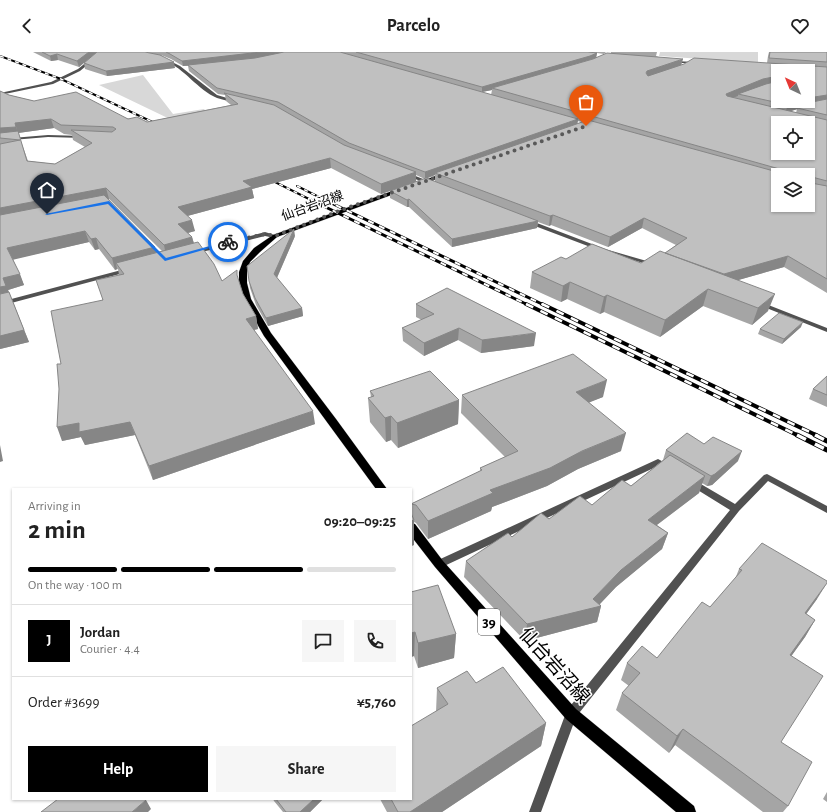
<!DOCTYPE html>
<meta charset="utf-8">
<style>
body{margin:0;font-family:"Alegreya Sans","Noto Sans JP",sans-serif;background:#f6f6f6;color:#222;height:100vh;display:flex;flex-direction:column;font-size:15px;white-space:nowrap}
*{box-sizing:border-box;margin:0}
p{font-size:13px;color:#767676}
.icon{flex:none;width:22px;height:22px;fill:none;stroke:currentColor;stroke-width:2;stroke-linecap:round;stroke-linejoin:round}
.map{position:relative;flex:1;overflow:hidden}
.side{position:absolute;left:12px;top:436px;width:400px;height:312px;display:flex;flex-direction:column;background:#fff;border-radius:0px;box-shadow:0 1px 3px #0004}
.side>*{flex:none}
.needle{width:26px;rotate:317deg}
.tools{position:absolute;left:771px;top:12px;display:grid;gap:8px}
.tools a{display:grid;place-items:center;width:44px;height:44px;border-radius:0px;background:#fff;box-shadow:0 1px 3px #0004;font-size:20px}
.pin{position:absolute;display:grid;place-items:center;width:34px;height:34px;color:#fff;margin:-41px -17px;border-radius:50% 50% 50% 0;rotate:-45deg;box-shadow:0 0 4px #0007}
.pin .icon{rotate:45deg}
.courier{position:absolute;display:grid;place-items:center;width:40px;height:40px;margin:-20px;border:3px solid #1a73e8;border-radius:50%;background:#fff;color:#222;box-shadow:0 1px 5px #0007}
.overview em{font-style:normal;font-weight:600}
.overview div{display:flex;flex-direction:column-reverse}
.overview{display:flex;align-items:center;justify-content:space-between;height:68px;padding:0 16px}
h1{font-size:26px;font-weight:600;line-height:30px}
.bar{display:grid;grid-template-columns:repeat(4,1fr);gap:6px 4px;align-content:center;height:48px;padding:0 16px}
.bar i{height:5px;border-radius:3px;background:#e0e0e0}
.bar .selected{background:#000}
.bar p{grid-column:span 4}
.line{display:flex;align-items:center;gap:10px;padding:0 16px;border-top:1px solid #e0e0e0}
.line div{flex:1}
.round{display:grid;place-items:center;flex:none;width:42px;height:42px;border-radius:0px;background:#f6f6f6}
.button{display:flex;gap:8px;margin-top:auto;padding:8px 16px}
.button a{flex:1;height:46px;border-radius:0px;background:#000;color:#fff;font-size:16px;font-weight:600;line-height:46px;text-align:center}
.button a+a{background:#f6f6f6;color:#222}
header{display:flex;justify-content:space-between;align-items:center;height:52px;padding:0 16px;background:#fff;font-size:18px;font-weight:600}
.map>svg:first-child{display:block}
</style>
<header><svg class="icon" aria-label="back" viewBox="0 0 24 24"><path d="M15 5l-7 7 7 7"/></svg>Parcelo<svg class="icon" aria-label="heart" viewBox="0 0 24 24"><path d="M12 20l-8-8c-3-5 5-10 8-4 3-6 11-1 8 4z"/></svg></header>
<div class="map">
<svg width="827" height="760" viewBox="0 0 827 760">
<rect width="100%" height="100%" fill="#fff"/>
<path fill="#d8d8d8" d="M660,0H758V11L659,4Z
M143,23L173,62L204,57L210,64L176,70L99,33Z"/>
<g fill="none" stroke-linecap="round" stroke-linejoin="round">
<defs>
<path id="primary" d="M448,119L450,120V122L420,133L415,132Z
M403,135L406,137L405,138L277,185L260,200L250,210L247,220V231L251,247L271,281L336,367L387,437H376L264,284L243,247L239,231V220L243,209L254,196L273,183Z
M411,471L415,472L443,509L576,657L694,754L696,760H676L566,667L435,515L411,484Z"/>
</defs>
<use href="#primary" stroke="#dbdbdb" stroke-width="1"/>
<path fill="#515151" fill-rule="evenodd" d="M99,0H103L80,19L53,32L0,43V41L51,30L78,17Z
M164,6L180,14L217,43L237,49L235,50C229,49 223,48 217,46C198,38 185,17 164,8Z
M671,9L698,10L700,11H672Z
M48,83L83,84L85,85L83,86L48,85L0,89V87Z
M404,121H408L433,131L429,132L404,123Z
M529,168L605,197L657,212L654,214L601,199L527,171L526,170Z
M265,180L278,184L275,186L265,184L194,202L191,200Z
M129,216L132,218L131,219L0,254V250Z
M761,250L827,276V280L759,253L758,252Z
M658,407L671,414L672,416L671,418H665L658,414L442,515L439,516L436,515L434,512L436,509Z
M767,422L827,454V461L768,429L739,459L576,665L541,760H529L567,658L730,458L688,432L687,430L688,428H694L735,452L764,423Z"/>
<use href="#primary" fill="#000" fill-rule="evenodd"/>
<defs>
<path id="rail-far3" d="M0,4L61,27L161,74
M265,125L313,149
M297,134L327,149"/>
<path id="rail-far2" d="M311,148L528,253
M325,148L544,253"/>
<path id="rail-far1" d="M526,252L799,384
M542,252L818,384"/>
<path id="rail" d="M797,383L827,398
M815,383L827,389"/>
</defs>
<use href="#rail-far3" stroke="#000" stroke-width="2"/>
<use href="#rail-far2" stroke="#000" stroke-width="3"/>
<use href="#rail-far1" stroke="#000" stroke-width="4"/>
<use href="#rail" stroke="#000" stroke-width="5"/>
<use href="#rail-far3" stroke="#fff" stroke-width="1.5" stroke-dasharray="4" stroke-linecap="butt"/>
<use href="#rail-far2" stroke="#fff" stroke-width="2" stroke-dasharray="6" stroke-linecap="butt"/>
<use href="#rail-far1" stroke="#fff" stroke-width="2.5" stroke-dasharray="8" stroke-linecap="butt"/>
<use href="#rail" stroke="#fff" stroke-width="3.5" stroke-dasharray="10" stroke-linecap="butt"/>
</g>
<path fill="#a5a5a5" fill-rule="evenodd" d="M33,0H97L79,15L58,8L51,9Z
M97,0H606L604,2L597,1L596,6L611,1V0H657L656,4L681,13L767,11L768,4L769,0H827V241L784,215L738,228L768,259L752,273L703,254L660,285L604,260L600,262L567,247L561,250L530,236L532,220L566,207L641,211L665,201L676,193L642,176L608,195L551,173L549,174L538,170L537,176L452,195L409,155H407L390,146V139L435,130V123L425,127L416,123V130L381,142L331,116L252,137L254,146L187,164L195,179L188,181L192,185L194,191L222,229L238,228L243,242L256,264L258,277L254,278L315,372L153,428L135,383L85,393L81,385L62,389L61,312L102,248L119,223L118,217L115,218L99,197L95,198L89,190L13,207L24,233L8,238L29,290L0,297V39L9,43L34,49L147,70L231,53L226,49L225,43L218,42L189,19L188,14H183L171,7L161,3L175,16L107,24L85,17L84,11ZM778,19L808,49H778ZM492,38L491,43L482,40ZM797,57L796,61L791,59ZM578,69L582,70L577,72ZM54,76L64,82L72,83L73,88L85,95L55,112L28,109L18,81ZM108,147H109L162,199L157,201L155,195Z
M295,184L277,226L302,256L303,264L268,274L256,253L250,236L249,229Z
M416,252L534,294L481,301L458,288L424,304L403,289L402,276L422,268L416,265Z
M801,275L782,292L758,282L760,277Z
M827,324V355L809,347L813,337Z
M370,339L459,348L458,372L398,396L391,388L386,390L370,370L368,346L371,345Z
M462,343L603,345L589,350L621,399L578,417L547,434L492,455L491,459L428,487L416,471L414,470V493L411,494V452L480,419V416L505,405L461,361Z
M704,392L738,409L712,433L707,434L702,431L699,441L657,473L668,481L662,497L616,535L600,552L601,554L597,570L525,589L464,525L466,509L512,485L549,467L592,453L631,434L663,408L666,398Z
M739,517L817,547L806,562L815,568L805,585L791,604L781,690L788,754L783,760H763L675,693L669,701L616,658L622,641L629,634L621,628L627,611L657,606L710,555L735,527Z
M411,540L456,582L454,606L418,616L414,604L411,605Z
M476,631L546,671L541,694L442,760H387L380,747H411L436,660L437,636Z
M827,740V750L823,747Z
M273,747H323L310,760H283L274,749Z"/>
<path fill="#868686" d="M89,0H97L79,15L77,9Z
M261,0H294L255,7L183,14L182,9Z
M597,1L596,6L492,36V38L482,40V35Z
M57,2L58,8L51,9L50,4Z
M683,7L681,14L646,27L647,19Z
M174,10L175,16L107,24L106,19Z
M778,24V31L738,42V44L724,49L726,42L763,27Z
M827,43V50L807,54L785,61L788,53L800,49H808V46Z
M51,67L54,76L18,81L15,71Z
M578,67L577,74L435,121V123L425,127V120Z
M16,75L31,119L19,84L0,86V76Z
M330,106L331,116L252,137L254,146L180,166L178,155L243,129Z
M416,120V130L381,142V132Z
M106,136L109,147L0,167V156Z
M409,147V155H407V148Z
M553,163L551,173L549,174L550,164Z
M644,166L642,176L608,195L610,185Z
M192,168L195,179L180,183L178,172Z
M538,169L537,176L452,195V187Z
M294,177L295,184L275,230L274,222Z
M85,179L89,190L12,208L7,196Z
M192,185L195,196L166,204L164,193Z
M96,186L99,197L95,198L91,187Z
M155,195L158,206L116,211L117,217L115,218L112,206Z
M788,204L784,215L721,233L724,222Z
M20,222L24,233L8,238L29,290L0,297V235L3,226Z
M570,230L567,247L561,250L563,234Z
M708,237L703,254L660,285L665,268Z
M775,242L768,259L752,273L758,256Z
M607,243L604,260L600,262L604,245Z
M302,256L303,264L268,274L266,266Z
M256,264L258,277L248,279L246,267Z
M803,270L801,275L782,292L784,287Z
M459,276L458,288L424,304V291Z
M536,281L534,294L481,301L482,288Z
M607,328L603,345L573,357L576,340Z
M459,348L458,372L398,396L397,371Z
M313,359L315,372L153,428L149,414Z
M391,364V388L386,390L385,366Z
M130,370L135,383L85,393L81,385L62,389L57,375L79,371Z
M626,381L621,399L578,417L547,434L492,455L491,459L428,487V469L490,438Z
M0,393L3,409L0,410Z
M742,399L738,409L712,433L707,434L711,424Z
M705,424L699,441L642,484L648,468Z
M414,468V493L411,494V469Z
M668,481L662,497L616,535L597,555L601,554L597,570L525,589L527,572L593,547L621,518Z
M827,531L817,547L794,579L805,561Z
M815,568L805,585L780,620L790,603Z
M415,580L414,604L411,605V581Z
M456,582L454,606L418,616V591Z
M546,671L541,694L442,760H410Z
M683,677L675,693L669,701L677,684Z
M314,747H323L310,760H300Z
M146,748L151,757L148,760H132Z"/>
<path fill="#c0c0c0" stroke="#868686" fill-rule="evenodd" d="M42,0H89L77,9L57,2L50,4Z
M97,0H145L160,3L174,10L106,19L84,11Z
M166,0H261L182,9L170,2Z
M284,0H340L578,67L425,120L349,91L278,50L217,36L188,13L255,6Z
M356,0H588L597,1L590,4L482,35Z
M770,0H827V10L769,6Z
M607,1L683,7L647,19L646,21L648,24L684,12L694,6L827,15V43L808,46V19H778V24L763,27L726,42L727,44L827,68V129L812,125L810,127L811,131L827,134V227L788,204L724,222L665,201L687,186L644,166L610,185L553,163L550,164L435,121L588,68L781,121L783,118L492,36L593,7ZM778,71H808V101H778ZM778,123H808V153H778Z
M778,29V49H800L788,53L738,42L766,32Z
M0,39L9,43L34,49L76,40L128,67L137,65L147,70L238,52L224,41L274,53L344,93L416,120L381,132L330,106L243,129L252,135L178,155L192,168L178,172L192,185L164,193L106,136L0,156V92L20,88L0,86V81L18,79L27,109L55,112L92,91L71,78L112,80L116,77L113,75L61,73L51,67L15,71L16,75L0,76Z
M827,47V63L797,56L812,50Z
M426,126L538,169L452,187L409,147L407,148L390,139Z
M104,143L155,195L112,206L96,186L91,187L85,179L7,196L20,222L3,226L6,234L0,235V163Z
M294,177L274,222L302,256L266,266L255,246L249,229L247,214Z
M198,190L214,212L222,229L237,218V223L243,242L256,264L246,267L313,359L149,414L130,370L79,380V371L57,375L59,337L57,312H61L51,259L103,248L96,228L124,222L116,211Z
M592,192L641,211L660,199L775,242L758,256L708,237L665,268L607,243L604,245L570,230L563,234L532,220L561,205L566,207Z
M447,236L536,281L482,288L459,276L424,291L402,276L434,262L416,252Z
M9,240L24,278L0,284V242Z
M779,261L803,270L784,287L760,277Z
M573,302L607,328L576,340L626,381L582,399L550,416L490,438L493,441L428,469L416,453L411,452L482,418L480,416L518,399L462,343Z
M430,319L459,348L397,371L391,364L385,366L368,346L374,344L370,339Z
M827,324V343L813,337Z
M687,381L704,392L713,385L742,399L715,422L711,424L666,398Z
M670,403L705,424L648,468L668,481L621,518L593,547L601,554L527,572L466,509L508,481L512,485L541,461L549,467L580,444L592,453L622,428L631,434Z
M411,461L414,468L411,469Z
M762,491L827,529V531L805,561L815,568L790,603L823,624L781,690L812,710L788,754L683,677L677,684L622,641L640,621L627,611L642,594L657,606L702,550L710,555L742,518L739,517Z
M438,533L456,582L418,591L415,580L411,581V540Z
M503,615L546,671L410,760H398L391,747H411V674L448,652L437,636L467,619L476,631Z
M58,747H145L146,748L132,760H41Z
M276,747H314L300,760H286Z"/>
<path fill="#1a73e8" d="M109,149L166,206L228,189L231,190L165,209L108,152L47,163L45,162Z"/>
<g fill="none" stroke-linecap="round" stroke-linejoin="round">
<path stroke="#595959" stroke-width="4" stroke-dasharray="0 7.2" d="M228,190L265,182L275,184L344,157L586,74"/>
</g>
<g text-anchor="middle" stroke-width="3" stroke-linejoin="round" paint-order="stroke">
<g font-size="13" fill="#000" stroke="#fff">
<text transform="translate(312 153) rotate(-20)" y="5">仙台岩沼線</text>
</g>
<rect fill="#fff" stroke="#4c4c4c" stroke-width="1" x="478" y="557" width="22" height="26" rx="3"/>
<g font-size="15" font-weight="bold" fill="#000">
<text x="489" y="575">39</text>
</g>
<g font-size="19" fill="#000" stroke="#fff">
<text transform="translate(555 613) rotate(48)" y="7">仙台岩沼線</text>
</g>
</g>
</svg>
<div class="tools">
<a><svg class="needle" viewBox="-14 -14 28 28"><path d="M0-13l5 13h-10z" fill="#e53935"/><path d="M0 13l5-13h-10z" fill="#767676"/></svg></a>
<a><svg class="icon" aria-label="locate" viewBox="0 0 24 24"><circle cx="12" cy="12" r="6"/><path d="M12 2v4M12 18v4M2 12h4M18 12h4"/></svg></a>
<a><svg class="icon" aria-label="layers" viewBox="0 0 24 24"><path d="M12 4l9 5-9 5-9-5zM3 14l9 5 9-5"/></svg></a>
</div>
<div class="pin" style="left:586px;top:74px;background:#ea580c"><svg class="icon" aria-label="bag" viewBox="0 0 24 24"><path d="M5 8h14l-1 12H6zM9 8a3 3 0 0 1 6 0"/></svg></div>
<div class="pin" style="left:47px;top:162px;background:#1f2937"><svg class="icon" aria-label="home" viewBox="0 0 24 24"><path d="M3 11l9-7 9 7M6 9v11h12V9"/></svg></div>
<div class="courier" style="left:228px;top:190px"><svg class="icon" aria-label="bike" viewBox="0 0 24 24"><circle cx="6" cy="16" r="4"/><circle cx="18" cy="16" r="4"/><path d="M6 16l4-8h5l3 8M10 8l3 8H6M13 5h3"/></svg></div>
<section class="side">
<div class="overview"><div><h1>2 min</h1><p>Arriving in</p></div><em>09:20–09:25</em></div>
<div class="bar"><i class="selected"></i><i class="selected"></i><i class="selected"></i><i></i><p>On the way · 100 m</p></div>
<div class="line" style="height:72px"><b class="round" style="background:#000;color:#fff">J</b><div><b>Jordan</b><p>Courier · 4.4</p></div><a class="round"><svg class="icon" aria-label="chat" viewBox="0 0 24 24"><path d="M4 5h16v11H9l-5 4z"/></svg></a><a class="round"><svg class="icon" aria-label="phone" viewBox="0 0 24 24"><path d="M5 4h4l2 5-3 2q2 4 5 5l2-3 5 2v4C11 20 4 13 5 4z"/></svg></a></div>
<div class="line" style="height:52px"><div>Order #3699</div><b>¥5,760</b></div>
<div class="button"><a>Help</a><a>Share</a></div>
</section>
</div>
